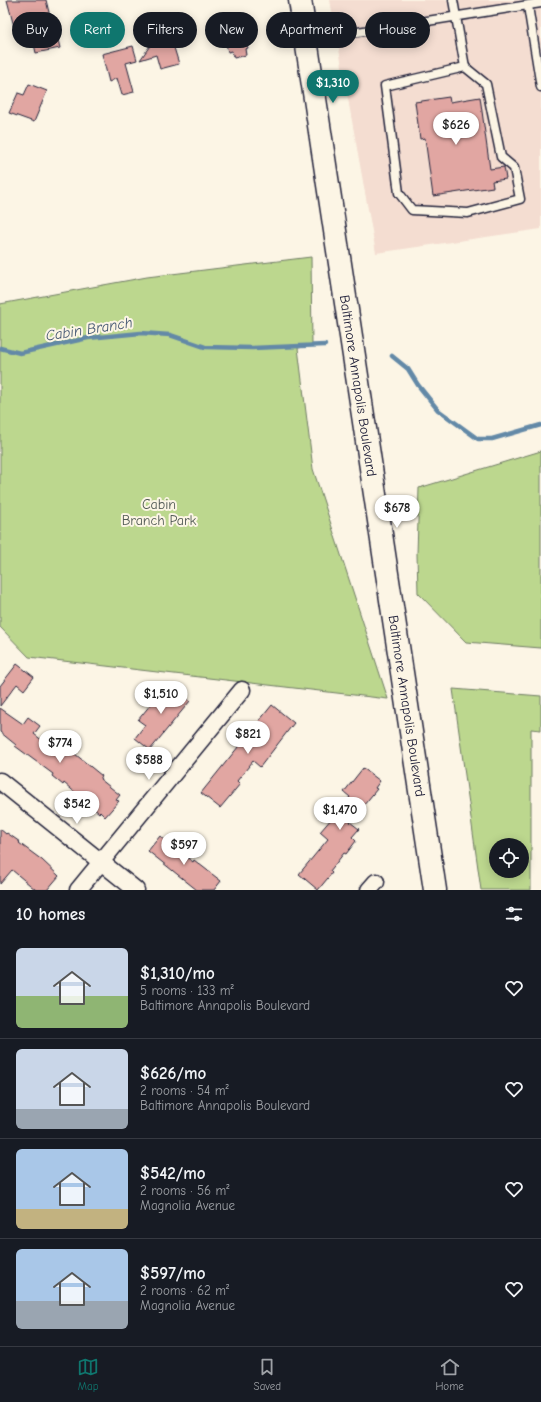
<!DOCTYPE html>
<meta charset="utf-8">
<style>
body{margin:0;font-family:"Comic Neue",sans-serif;background:#242831;color:#f1f3f6;height:100vh;display:flex;flex-direction:column;font-size:15px;white-space:nowrap}
*{box-sizing:border-box;margin:0}
p{font-size:13px;color:#9ea1a6}
.icon{flex:none;width:22px;height:22px;fill:none;stroke:currentColor;stroke-width:2;stroke-linecap:round;stroke-linejoin:round}
.map{position:relative;height:890px;overflow:hidden}
.sheet{display:flex;flex-direction:column;background:#171b24;flex:1}
.sheet>*{flex:none}
.guide{position:absolute;left:12px;top:12px;width:517px;height:36px;display:flex;gap:8px}
.fabs{position:absolute;left:489px;top:838px;display:grid;gap:8px}
.fabs a{display:grid;place-items:center;width:40px;height:40px;border-radius:50%;background:#171b24;box-shadow:0 2px 10px #0003;font-size:20px}
.price{position:absolute;translate:-50% -34px;padding:0 9px;border-radius:14px;background:#fff;color:#222;font-size:13px;line-height:26px;filter:drop-shadow(0 1px 2px #0008)}
.price::after{content:'';position:absolute;left:50%;top:24px;width:12px;height:9px;margin-left:-6px;background:inherit;clip-path:polygon(0 0,100% 0,50% 100%)}
.price.current{background:#0f766e;color:#fff}
ul{padding:0;list-style:none}
li{display:flex;align-items:center;gap:12px;height:100px;padding:0 16px}
li+li{border-top:1px solid #363941}
li span{display:grid;place-items:center;flex:none;width:112px;height:80px;border-radius:6px;color:#555}
li>.icon{margin-inline-start:auto}
span .icon{width:48px;height:48px;fill:#fffc;stroke-width:1}
li b{font-size:17px}
h2{display:flex;justify-content:space-between;align-items:center;height:48px;padding:0 16px;font-size:17px}
.pill{padding:0 14px;border-radius:18px;background:#171b24;box-shadow:0 2px 10px #0003;font-size:14px;line-height:36px}
.pill.current{background:#0f766e;color:#fff}
.dock{display:flex;justify-content:space-around;align-items:center;height:56px;border-top:1px solid #363941;background:#171b24;font-size:11px;color:#9ea1a6}
.dock a{display:grid;justify-items:center;gap:2px}
.dock .current{color:#0f766e}
.map>svg:first-child{display:block}
.built{fill:#f4ddd1}
.green{fill:#bcd78e;stroke:#6f7c64;fill-rule:evenodd}
.lines{fill:none;stroke-linecap:round;stroke-linejoin:round}
.stream{stroke:#6389a7;stroke-width:4.5}
.building{fill:#e1a6a2;stroke:#22223b}
.service-casing{stroke:#22223b;stroke-width:11}
.minor-casing{stroke:#22223b;stroke-width:19}
.secondary-casing{stroke:#22223b;stroke-width:25}
.service{stroke:#fcf5e5;stroke-width:8}
.minor{stroke:#fcf5e5;stroke-width:16}
.secondary{stroke:#fcf5e5;stroke-width:22}
.labels{text-anchor:middle;stroke-width:4;stroke-linejoin:round;paint-order:stroke}
.street-label{font-size:14px;fill:#22223b;stroke:#fcf5e5}
.park-label{font-size:14px;fill:#505854;stroke:#fcf5e5}
.water-label{font-size:15px;font-style:italic;fill:#425571;stroke:#fcf5e5}
</style>
<div class="map">
<svg width="541" height="890" viewBox="0 0 541 890">
<rect width="100%" height="100%" fill="#fcf5e5"/>
<filter id="ink" filterUnits="userSpaceOnUse"><feTurbulence type="fractalNoise" baseFrequency=".025" numOctaves="2"/><feDisplacementMap in="SourceGraphic" scale="8" xChannelSelector="R" yChannelSelector="G"/><feConvolveMatrix kernelMatrix="1 2 1 2 8 2 1 2 1" color-interpolation-filters="sRGB"/></filter>
<g filter="url(#ink)">
<!-- built -->
<path class="built" d="M330,0H541V229L376,253Z"/>
<!-- green -->
<g class="green">
<path d="M311,257L312,346L298,348L313,469L388,699L29,657L0,627V304L147,277Z"/>
<path d="M541,451V648L466,642L418,593L417,554L419,488Z"/>
<path d="M453,689L541,696V730L531,729V890H481ZM496,845H522V871H496Z"/>
</g>
<g class="lines">
<!-- stream -->
<g class="stream">
<path d="M0,348L20,353L88,338L141,333L170,335L205,347L252,348L325,345"/>
<path d="M392,356L408,369L418,385L438,410L478,439H492L541,425"/>
</g>
</g>
<!-- building -->
<g class="building">
<path d="M7,0H46L54,33L56,32L60,48L36,53L34,44H31L30,39L18,42Z"/>
<path d="M232,21L233,23L241,21L248,48L245,49L246,55L234,58L232,51L228,52L225,40L215,42L211,26Z"/>
<path d="M163,37V40L171,38L179,64L160,69L156,55L140,60L154,40Z"/>
<path d="M133,46L137,60L126,63L134,92L122,95L117,78L109,82L102,54Z"/>
<path d="M29,84L47,91L34,122L9,113L18,93L24,95Z"/>
<path d="M449,97L450,102L480,97L490,169L504,167L506,179L492,181L493,187L433,196L425,138L420,139L415,102Z"/>
<path d="M17,664L34,677L24,690L17,684L0,706V686Z"/>
<path d="M168,683L190,701L150,750L135,738L145,725L138,720Z"/>
<path d="M272,705L294,723L260,767L253,761L237,781L240,784L220,808L201,793Z"/>
<path d="M0,708L23,724L28,717L40,726L34,734L58,753L64,745L102,776L100,779L120,795L116,800L119,801L105,817L100,812L99,813L64,783L63,785L52,776L53,774L15,746L16,745L0,732Z"/>
<path d="M363,768L380,781L375,788L377,789L350,822L359,829L352,837L356,841L346,854L344,853L330,871L332,873L318,890L299,874L328,839L320,832L350,797L344,792Z"/>
<path d="M0,829L6,834L7,833L20,842L19,843L42,860L59,876L47,890H36L12,870L0,884Z"/>
<path d="M160,836L193,862L194,860L221,881L214,890H197L148,851Z"/>
</g>
<g class="lines">
<!-- service casing -->
<g class="service-casing">
<g id="service">
<path d="M453,0L465,67L486,84L501,157L514,168L520,199L468,213L412,210L399,193L385,86L465,67"/>
<path d="M528,6L541,87"/>
<path d="M307,40L541,3"/>
</g>
</g>
<!-- minor casing -->
<g class="minor-casing">
<g id="minor">
<path d="M0,781L136,890"/>
<path d="M78,890L242,690"/>
<path d="M369,890L376,882"/>
</g>
</g>
<!-- secondary casing -->
<g class="secondary-casing">
<g id="secondary">
<path id="s1" d="M300,0L435,890"/>
</g>
</g>
<!-- service -->
<use href="#service" class="service"/>
<!-- minor -->
<use href="#minor" class="minor"/>
<!-- secondary -->
<use href="#secondary" class="secondary"/>
</g>
</g>
<g class="labels">
<!-- street labels -->
<g class="street-label">
<text dy="5" stroke="none"><textPath href="#s1" startOffset="390">Baltimore Annapolis Boulevard</textPath></text>
<text dy="5" stroke="none"><textPath href="#s1" startOffset="714">Baltimore Annapolis Boulevard</textPath></text>
</g>
<!-- park labels -->
<g class="park-label">
<text x="159" y="509">Cabin<tspan x="159" dy="16">Branch Park</tspan></text>
</g>
<!-- water labels -->
<g class="water-label">
<text transform="translate(89 329) rotate(-9)" y="5">Cabin Branch</text>
</g>
</g>
</svg>
<div class="fabs">
<a><svg class="icon" aria-label="locate" viewBox="0 0 24 24"><circle cx="12" cy="12" r="6"/><path d="M12 2v4M12 18v4M2 12h4M18 12h4"/></svg></a>
</div>
<b class="price current" style="left:333px;top:104px">$1,310</b>
<b class="price" style="left:456px;top:146px">$626</b>
<b class="price" style="left:397px;top:529px">$678</b>
<b class="price" style="left:161px;top:715px">$1,510</b>
<b class="price" style="left:248px;top:755px">$821</b>
<b class="price" style="left:60px;top:764px">$774</b>
<b class="price" style="left:149px;top:781px">$588</b>
<b class="price" style="left:77px;top:825px">$542</b>
<b class="price" style="left:340px;top:831px">$1,470</b>
<b class="price" style="left:184px;top:866px">$597</b>
<div class="guide">
<a class="pill">Buy</a>
<a class="pill current">Rent</a>
<a class="pill">Filters</a>
<a class="pill">New</a>
<a class="pill">Apartment</a>
<a class="pill">House</a>
</div>
</div>
<section class="sheet">
<h2>10 homes<svg class="icon" aria-label="filters" viewBox="0 0 24 24"><path d="M4 7h16M4 17h16"/><circle cx="9" cy="7" r="2"/><circle cx="15" cy="17" r="2"/></svg></h2>
<ul>
<li><span style="background:linear-gradient(#c9d6e8 60%,#8fb573 0)"><svg class="icon" aria-label="home" viewBox="0 0 24 24"><path d="M3 11l9-7 9 7M6 9v11h12V9"/></svg></span><div><b>$1,310/mo</b><p>5 rooms · 133 m²</p><p>Baltimore Annapolis Boulevard</p></div><svg class="icon" aria-label="heart" viewBox="0 0 24 24"><path d="M12 20l-8-8c-3-5 5-10 8-4 3-6 11-1 8 4z"/></svg></li>
<li><span style="background:linear-gradient(#c9d6e8 75%,#9aa5b1 0)"><svg class="icon" aria-label="home" viewBox="0 0 24 24"><path d="M3 11l9-7 9 7M6 9v11h12V9"/></svg></span><div><b>$626/mo</b><p>2 rooms · 54 m²</p><p>Baltimore Annapolis Boulevard</p></div><svg class="icon" aria-label="heart" viewBox="0 0 24 24"><path d="M12 20l-8-8c-3-5 5-10 8-4 3-6 11-1 8 4z"/></svg></li>
<li><span style="background:linear-gradient(#a9c7e8 75%,#c2b280 0)"><svg class="icon" aria-label="home" viewBox="0 0 24 24"><path d="M3 11l9-7 9 7M6 9v11h12V9"/></svg></span><div><b>$542/mo</b><p>2 rooms · 56 m²</p><p>Magnolia Avenue</p></div><svg class="icon" aria-label="heart" viewBox="0 0 24 24"><path d="M12 20l-8-8c-3-5 5-10 8-4 3-6 11-1 8 4z"/></svg></li>
<li><span style="background:linear-gradient(#a9c7e8 65%,#9aa5b1 0)"><svg class="icon" aria-label="home" viewBox="0 0 24 24"><path d="M3 11l9-7 9 7M6 9v11h12V9"/></svg></span><div><b>$597/mo</b><p>2 rooms · 62 m²</p><p>Magnolia Avenue</p></div><svg class="icon" aria-label="heart" viewBox="0 0 24 24"><path d="M12 20l-8-8c-3-5 5-10 8-4 3-6 11-1 8 4z"/></svg></li>
</ul>
</section>
<nav class="dock">
<a class="current"><svg class="icon" aria-label="map" viewBox="0 0 24 24"><path d="M3 6l6-2 6 2 6-2v14l-6 2-6-2-6 2zM9 4v14M15 6v14"/></svg>Map</a>
<a><svg class="icon" aria-label="saved" viewBox="0 0 24 24"><path d="M7 4h10v16l-5-4-5 4z"/></svg>Saved</a>
<a><svg class="icon" aria-label="home" viewBox="0 0 24 24"><path d="M3 11l9-7 9 7M6 9v11h12V9"/></svg>Home</a>
</nav>
